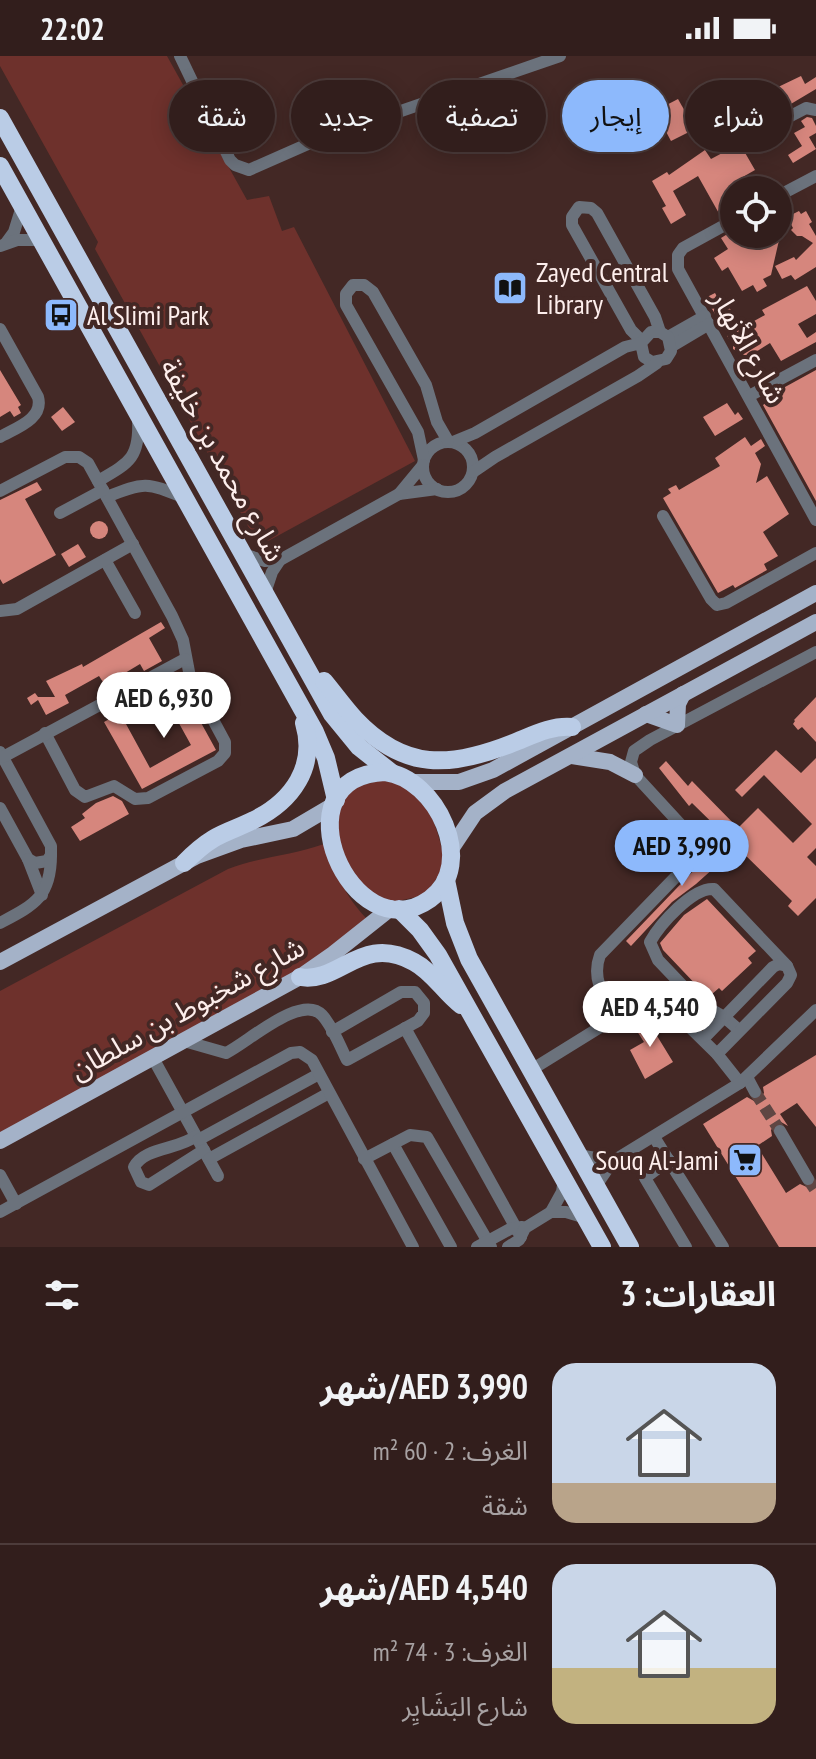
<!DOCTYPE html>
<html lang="ar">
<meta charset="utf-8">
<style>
body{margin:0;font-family:"PT Sans Narrow","Noto Sans Arabic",sans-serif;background:#3a2725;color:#f1f3f6;direction:rtl;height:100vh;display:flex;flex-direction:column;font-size:30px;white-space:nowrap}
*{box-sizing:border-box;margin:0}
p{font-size:26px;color:#a8a2a3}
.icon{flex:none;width:44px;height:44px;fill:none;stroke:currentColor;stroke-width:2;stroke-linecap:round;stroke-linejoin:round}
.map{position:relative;height:1191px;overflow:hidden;direction:ltr}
.panel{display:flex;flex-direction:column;background:#321e1c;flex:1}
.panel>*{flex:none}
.top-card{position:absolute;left:24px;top:24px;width:768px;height:72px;direction:rtl;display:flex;gap:16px}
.tools{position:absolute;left:720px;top:120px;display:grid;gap:16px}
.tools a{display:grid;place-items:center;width:72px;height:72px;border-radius:50%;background:#321e1c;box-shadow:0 4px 20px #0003,0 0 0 2px #4d3c3b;font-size:40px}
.price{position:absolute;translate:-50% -68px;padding:0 18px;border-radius:28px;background:#fff;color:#222;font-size:26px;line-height:52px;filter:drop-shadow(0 2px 4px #0008)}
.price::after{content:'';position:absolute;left:50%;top:48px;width:24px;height:18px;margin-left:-12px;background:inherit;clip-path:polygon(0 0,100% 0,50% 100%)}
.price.selected{background:#8db9fc;color:#111}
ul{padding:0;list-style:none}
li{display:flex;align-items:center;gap:24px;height:200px;padding:0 40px}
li+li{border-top:2px solid #4d3c3b}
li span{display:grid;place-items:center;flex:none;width:224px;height:160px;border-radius:24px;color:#555}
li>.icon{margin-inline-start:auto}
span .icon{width:96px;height:96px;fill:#fffc;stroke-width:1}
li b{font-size:34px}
h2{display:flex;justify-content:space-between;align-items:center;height:96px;padding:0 40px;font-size:34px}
.chip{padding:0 28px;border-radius:36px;background:#321e1c;box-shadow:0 4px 20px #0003,0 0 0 2px #4d3c3b;font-size:28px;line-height:72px}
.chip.selected{background:#8db9fc;color:#111}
.status{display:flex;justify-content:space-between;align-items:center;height:56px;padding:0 40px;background:#321e1c;direction:ltr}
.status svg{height:22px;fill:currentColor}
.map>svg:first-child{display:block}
.green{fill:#6e312c}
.building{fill:#d6867d}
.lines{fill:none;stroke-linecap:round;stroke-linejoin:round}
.minor-tunnel{stroke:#5f4643;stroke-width:12;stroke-dasharray:12 6;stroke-linecap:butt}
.minor{stroke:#6b727c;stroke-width:12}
.major{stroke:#a4b2c8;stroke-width:16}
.highway{stroke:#bacce6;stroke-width:18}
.labels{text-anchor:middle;stroke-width:8;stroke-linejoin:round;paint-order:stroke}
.poi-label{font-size:28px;fill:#fdeeec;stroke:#432825;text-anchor:start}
.street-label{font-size:28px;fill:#fdeeec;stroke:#432825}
</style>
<div class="status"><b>22:02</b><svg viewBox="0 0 49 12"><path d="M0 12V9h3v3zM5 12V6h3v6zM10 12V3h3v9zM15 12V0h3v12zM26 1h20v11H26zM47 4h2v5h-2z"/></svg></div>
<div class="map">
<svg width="816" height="1191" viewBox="0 0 816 1191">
<rect width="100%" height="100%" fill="#432825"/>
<!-- green -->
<g class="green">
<path d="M0,0H167L247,144L269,140L282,175L294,171L415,405L259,490L95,193L98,186L0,10Z"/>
<path d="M382,724C389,726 399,727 406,731C433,746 439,782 446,809L425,839L389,847C382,843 374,839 367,834C343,814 321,756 352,734C359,728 373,727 382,724Z"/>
<path d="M324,788C335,817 347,844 370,866L343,889L0,1080V935L228,813C260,801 293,799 324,788Z"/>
</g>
<!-- building -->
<g class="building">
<path d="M801,20L805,28L816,21V33L769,61L776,32Z"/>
<path d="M718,25L735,54L763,46L768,61L746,71V76H733L755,114L734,126V152L721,161L698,120L673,135L686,159L671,168L662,152L666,150L652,125L667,116L669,119L705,94L711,103L726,95L723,91L729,87L730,64L716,73L696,38Z"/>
<path d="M678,43L695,73L671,85L655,55Z"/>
<path d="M807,61L812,62L816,70V77L809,81L816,93L793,107L788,99L802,90L794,77L805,71L801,65Z"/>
<path d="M799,155L801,158L806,155L812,166L809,168L816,180V211L795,224L791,219L782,223L775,210L794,201L796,204L813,187L802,180H797L791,174L793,172L787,161Z"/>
<path d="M734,174V178L780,180L771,219L763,223L767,230L757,236L753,229L742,235L728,211L722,215L714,202L728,193L721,182Z"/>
<path d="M807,230L816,245V258L798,268L807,282L816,276V286L781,305L770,287L748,301L733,293V288L727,280L765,259L762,254Z"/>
<path d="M715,237L720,246L724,243L732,256L719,264L705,242Z"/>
<path d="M0,314L21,349L18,351L21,357L14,361L10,355L0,361Z"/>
<path d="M816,314V445L763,349L767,346L765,342Z"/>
<path d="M727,347L735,359L738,356L743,363L715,380L703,361Z"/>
<path d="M63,351L75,366L62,375L51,361Z"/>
<path d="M745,381L751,390L761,383L765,390L755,397L761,408L756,427L767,420L789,458L763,476L778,500L764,508L767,514L735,532L733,529L718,537L663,442L671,437L668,433L676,429L679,434L720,410L715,402Z"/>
<path d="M37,426L42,434L25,443L56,499L3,528L0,523V444Z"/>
<circle cx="99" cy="474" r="9"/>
<path d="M78,488L86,501L69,511L61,498Z"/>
<path d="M161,566L165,572L149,582L162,605L144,615L140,608L105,629L99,620L65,639L69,647L46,659L38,644L31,649L27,642L35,637L38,641H55L46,625L82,608L83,611Z"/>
<path d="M177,623L216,694L142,733L104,666L120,657L150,712L191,689L160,633Z"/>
<path d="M816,641V686L802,671L798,674L793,668L795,665L794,664Z"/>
<path d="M776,694L801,717L816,702V792L807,801L816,810V842L798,860L788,850L792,845L692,747L689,750L659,712L666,705L688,730L692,725L738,772L758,752L793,787L812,768L764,719L742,741L735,734Z"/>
<path d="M113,740L122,745L129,758L80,785L71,771L85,762L82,758L96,747Z"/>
<path d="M713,788L724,803L696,828L672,846L631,890L626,885L698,810L705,800L704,796Z"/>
<path d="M707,843L756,895L748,902L752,907L722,935L719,932L712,938L704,930L701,934L663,894L660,887L684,859Z"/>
<path d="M650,958L656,967L651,970L673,1006L645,1023L630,994L644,986L633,969Z"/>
<path d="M816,999V1071L797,1047L780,1058L788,1070L781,1066L775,1068L771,1074L772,1080L757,1090L786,1137L800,1128L809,1132L816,1127V1191H779L703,1068L747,1041L754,1045L760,1043L764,1037L763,1031Z"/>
</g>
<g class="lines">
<!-- minor-tunnel -->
<g class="minor-tunnel">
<path d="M755,1036L780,1075"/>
<path d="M808,1123L816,1135"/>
</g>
<!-- minor -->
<g class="minor">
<path d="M180,0L230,104L235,109L249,114L317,84L560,0"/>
<path d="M762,75L806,52L816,54"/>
<path d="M778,140L816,120"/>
<path d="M734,164L683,192L678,199V213L816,464"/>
<path d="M6,187L14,176L22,150"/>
<path d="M0,190L17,184H42"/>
<path d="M0,273L38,341C44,363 16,372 0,381"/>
<path d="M668,281L705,260"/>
<path d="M642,285L631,274L572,169V161L579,151L591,152L597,157L655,261L660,276"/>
<path d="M672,290L709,268"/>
<path d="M749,340L816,304"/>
<circle cx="448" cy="411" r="25"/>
<path d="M453,386L475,377L625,291L641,287L651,276H660L668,281L671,295L666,303L652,306L644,301L641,287"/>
<path d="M424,404L418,376L346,249V238L353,229H364L373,236L426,329L437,366L448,385"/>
<path d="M473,416L495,401L638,320L657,307"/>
<path d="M98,425C129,407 140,402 138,364"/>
<path d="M0,435L65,401H79L88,407L172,560L183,584L190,621L225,686V697L218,705L148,742L135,743L114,730L85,741L75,734L45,677"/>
<path d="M399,438L437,433"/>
<path d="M107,441C145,425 148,427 185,442"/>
<path d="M60,457L103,434"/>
<path d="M663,460L711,543L717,549L726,547L816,497"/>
<path d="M243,498L265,505L280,504"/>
<path d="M105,504L135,557"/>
<path d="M265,537L272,516L280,504L399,438L423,409"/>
<path d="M0,555L17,553L133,488"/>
<path d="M0,696L51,790V799L47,805L35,807L28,803L0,752"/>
<path d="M3,701L185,603"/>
<path d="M28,803L42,839"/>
<path d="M0,867C34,849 51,841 51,799"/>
<path d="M616,961C604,941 591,923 600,899L692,804L696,793L692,781L635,719L631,706L634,695L650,684L816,596"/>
<path d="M405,972L521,1181"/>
<path d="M739,974L724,961L698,946L658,904L650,886C660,868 693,831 714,833L787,910"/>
<path d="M703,983L773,911L779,908L787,910L791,919L787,927L717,998"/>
<path d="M184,985L226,997C247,987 301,937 322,959C333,971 340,990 347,1004L418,965L424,957V947L415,936H401L332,976"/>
<path d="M153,1002L218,1120"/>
<path d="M531,1014L644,944L654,941L663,945L717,998L740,1027"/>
<path d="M747,1021L755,1036"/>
<path d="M780,1075L808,1123"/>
<path d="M196,1080C178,1094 145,1091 134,1111L141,1126L149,1129L204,1094"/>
<path d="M654,1081L723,1191"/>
<path d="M198,1084L319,1018"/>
<path d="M393,1088L451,1191"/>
<path d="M578,1099L613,1105"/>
<path d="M209,1103L329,1037"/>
<path d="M364,1103L410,1079L427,1081L491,1191"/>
<path d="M669,1104L645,1122L686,1191"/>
<path d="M0,1119L16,1148"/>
<path d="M596,1130L613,1105L740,1027L816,954"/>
<path d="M0,1156L291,997L300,996L312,1004L413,1191"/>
<path d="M551,1156L562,1136L564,1122"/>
<path d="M477,1191L510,1173L522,1171"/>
<path d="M508,1191L519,1184L525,1172L551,1156H566L586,1162"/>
</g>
<!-- major -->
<g class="major">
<path d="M646,658L677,669L678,648L683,638"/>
<path d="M572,700L610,706L635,719"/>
<path d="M412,726H459L493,714L816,537"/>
<path d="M451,793L475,757L505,735L816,566"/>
<path d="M0,906L197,800L241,784L293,773L332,750"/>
<path d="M0,1085L300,921L333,898L391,852"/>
</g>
<!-- highway -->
<g class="highway">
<path d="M0,62L332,658L359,691L392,717"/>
<path d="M0,110L315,676L326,702L336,744"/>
<path d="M324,625C334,637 344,651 355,663C404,715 450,712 513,687C531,680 551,669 572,671"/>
<path d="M385,716C436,722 478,808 430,843C352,899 274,720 385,716Z"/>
<path d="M184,807C193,798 203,789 213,783C226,775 241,771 254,764C292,745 317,711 304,667"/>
<path d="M446,824L455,867L469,903L630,1191"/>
<path d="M399,853L420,874L438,899L602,1191"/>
<path d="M300,921C340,928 361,877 414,906C433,916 444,936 461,949"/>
</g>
</g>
<!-- icons -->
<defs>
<g id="library-square" transform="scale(1.8)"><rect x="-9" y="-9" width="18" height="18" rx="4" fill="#8db9fc" stroke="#432825"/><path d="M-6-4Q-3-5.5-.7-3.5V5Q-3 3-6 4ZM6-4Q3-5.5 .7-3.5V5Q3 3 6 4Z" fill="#111"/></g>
<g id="bus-square" transform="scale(1.8)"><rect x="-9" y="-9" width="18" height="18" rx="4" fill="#8db9fc" stroke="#432825"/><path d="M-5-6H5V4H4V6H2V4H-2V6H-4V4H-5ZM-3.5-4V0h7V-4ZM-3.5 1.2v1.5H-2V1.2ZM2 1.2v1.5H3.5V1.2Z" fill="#111"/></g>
<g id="supermarket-square" transform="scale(1.8)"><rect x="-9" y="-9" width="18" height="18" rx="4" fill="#8db9fc" stroke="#432825"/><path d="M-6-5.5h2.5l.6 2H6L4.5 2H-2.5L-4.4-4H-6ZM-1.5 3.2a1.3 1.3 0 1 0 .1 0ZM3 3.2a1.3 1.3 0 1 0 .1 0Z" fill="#111"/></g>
</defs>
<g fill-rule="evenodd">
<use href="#library-square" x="510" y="232"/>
<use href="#bus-square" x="61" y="259"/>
<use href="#supermarket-square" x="745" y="1104"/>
</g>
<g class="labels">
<!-- poi labels -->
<g class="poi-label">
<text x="536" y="226">Zayed Central<tspan x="536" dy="32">Library</tspan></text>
<text x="87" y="269">Al Slimi Park</text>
<text x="719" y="1114" text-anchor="end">Souq Al-Jami</text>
</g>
<!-- street labels -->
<g class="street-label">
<text transform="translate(749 291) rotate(61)" y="10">شارع الأنهار</text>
<text transform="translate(223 404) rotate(61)" y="10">شارع محمد بن خليفة</text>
<text transform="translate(187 952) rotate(-29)" y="10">شارع شخبوط بن سلطان</text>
</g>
</g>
</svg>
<div class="tools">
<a><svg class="icon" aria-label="locate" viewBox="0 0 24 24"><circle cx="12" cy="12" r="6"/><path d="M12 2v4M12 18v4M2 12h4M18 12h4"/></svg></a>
</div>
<b class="price" style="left:164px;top:684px">AED 6,930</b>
<b class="price selected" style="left:682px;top:832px">AED 3,990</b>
<b class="price" style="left:650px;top:993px">AED 4,540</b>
<div class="top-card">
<a class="chip">شراء</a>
<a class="chip selected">إيجار</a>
<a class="chip">تصفية</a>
<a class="chip">جديد</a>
<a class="chip">شقة</a>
</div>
</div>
<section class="panel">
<h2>العقارات: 3<svg class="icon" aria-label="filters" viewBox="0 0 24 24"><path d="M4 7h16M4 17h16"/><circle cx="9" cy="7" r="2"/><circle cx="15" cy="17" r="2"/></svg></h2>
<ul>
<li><span style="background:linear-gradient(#c9d6e8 75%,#b9a48a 0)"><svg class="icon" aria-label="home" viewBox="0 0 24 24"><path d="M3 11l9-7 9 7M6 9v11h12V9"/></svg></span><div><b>AED 3,990/شهر</b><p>الغرف: 2 · 60 m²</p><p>شقة</p></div></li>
<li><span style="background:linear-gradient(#c9d6e8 65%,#c2b280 0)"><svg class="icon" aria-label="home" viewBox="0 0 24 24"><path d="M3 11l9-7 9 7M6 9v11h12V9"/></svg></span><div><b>AED 4,540/شهر</b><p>الغرف: 3 · 74 m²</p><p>شارع البَشَايِر</p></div></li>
</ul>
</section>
